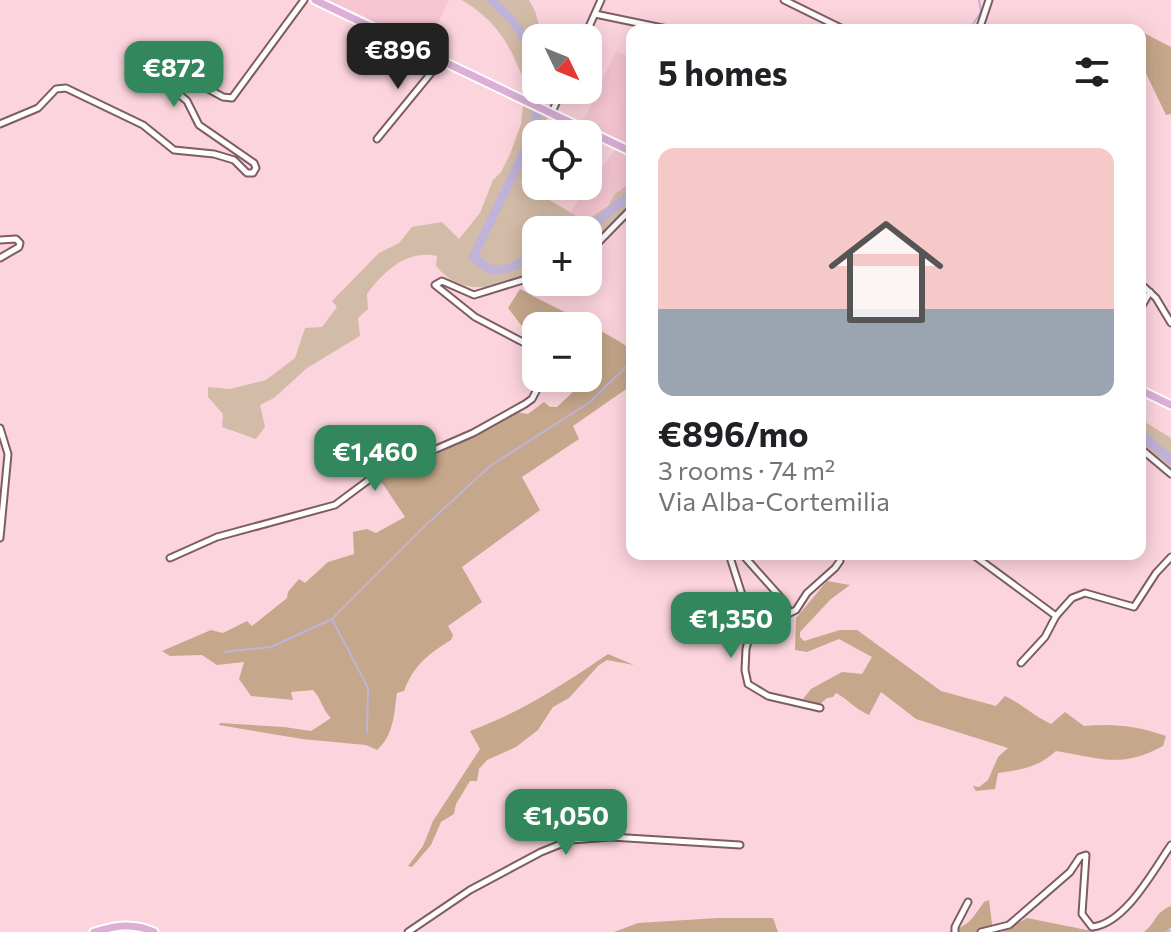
<!DOCTYPE html>
<meta charset="utf-8">
<style>
body{margin:0;font-family:Commissioner,sans-serif;background:#f2f2f2;color:#202124;height:100vh;display:flex;flex-direction:column;font-size:30px;white-space:nowrap}
*{box-sizing:border-box;margin:0}
p{font-size:26px;color:#757577}
.icon{flex:none;width:44px;height:44px;fill:none;stroke:currentColor;stroke-width:2;stroke-linecap:round;stroke-linejoin:round}
.map{position:relative;flex:1;overflow:hidden}
.side{position:absolute;left:626px;top:24px;width:520px;height:536px;display:flex;flex-direction:column;background:#fff;border-radius:16px;box-shadow:0 4px 20px #0003}
.side>*{flex:none}
.needle{width:52px;rotate:133deg}
.tools{position:absolute;left:522px;top:24px;display:grid;gap:16px}
.tools a{display:grid;place-items:center;width:80px;height:80px;border-radius:16px;background:#fff;box-shadow:0 4px 20px #0003;font-size:40px}
.price{position:absolute;translate:-50% -68px;padding:0 18px;border-radius:16px;background:#32885c;color:#fff;font-size:26px;line-height:52px;filter:drop-shadow(0 2px 4px #0008)}
.price::after{content:'';position:absolute;left:50%;top:48px;width:24px;height:18px;margin-left:-12px;background:inherit;clip-path:polygon(0 0,100% 0,50% 100%)}
.price.on{background:#222;color:#fff}
ul{padding:0;list-style:none}
li{display:grid;align-content:center;gap:16px;height:424px;padding:0 32px}
li+li{border-top:2px solid #e0e0e0}
li span{display:grid;place-items:center;height:248px;border-radius:16px;color:#555}
li>.icon{margin-inline-start:auto}
span .icon{width:144px;height:144px;fill:#fffc;stroke-width:1}
li b{font-size:34px}
h2{display:flex;justify-content:space-between;align-items:center;height:96px;padding:0 32px;font-size:34px}
.map>svg:first-child{display:block}
.built{fill:#f5c6d1}
.green{fill:#d3bca7}
.forest{fill:#c5a78b}
.lines{fill:none;stroke-linecap:round;stroke-linejoin:round}
.stream{stroke:#c0b3d7;stroke-width:2}
.river{stroke:#c0b3d7;stroke-width:9}
.minor-casing{stroke:#7e5c64;stroke-width:9}
.major-casing{stroke:#fff;stroke-width:11}
.minor{stroke:#fff;stroke-width:5}
.major{stroke:#dcb0d6;stroke-width:7}
</style>
<div class="map">
<svg width="1171" height="932" viewBox="0 0 1171 932">
<rect width="100%" height="100%" fill="#fcd4dd"/>
<!-- built -->
<g class="built">
<path d="M329,0H449L427,46Z"/>
<path d="M616,51L632,58V145L583,122Z"/>
<path d="M616,148L632,155V181L615,194L608,206L585,221L570,212Z"/>
</g>
<!-- green -->
<g class="green">
<path d="M462,0H529L535,11L540,29L554,36L536,38V90H559L553,105L522,90L525,87V83C510,45 498,22 462,0Z"/>
<path d="M523,104L548,115L541,134H536V147L521,183L585,221L608,206L615,194L632,181V205L588,249V230H536V273C500,286 464,300 436,266L437,256C407,249 383,272 367,294L368,309L358,318L360,336L307,368L274,398L260,405L265,427L256,439L222,427L223,414L208,397V387L230,389L266,380L295,358L305,328L322,327L337,307L332,301L379,253L399,243L412,227L442,222L459,239L480,213L493,180L501,172L510,154L521,124Z"/>
<path d="M1140,419L1171,438V469L1140,444Z"/>
</g>
<!-- forest -->
<g class="forest">
<path d="M1140,31L1171,47V114L1166,115L1140,61Z"/>
<path d="M520,289C558,310 596,325 632,350V385L573,426L579,439L522,477L540,510L462,567L482,602L448,626L453,635L451,640C428,654 414,665 404,691L397,693C394,714 394,735 377,750L366,745L302,739L219,725L220,723L284,727L311,731L331,718C321,708 322,699 313,690L291,692L293,700L251,696L239,679L244,662L217,665L202,655L170,656L162,651L211,630L223,633L247,621L252,626L287,598L288,592L299,579L305,583L328,562L354,554L353,532L367,529L376,533L405,517L383,484L373,480L410,463L415,466L516,412L528,414L544,402L550,407H557L576,389V385L583,378H588V326H536V336L521,325L508,308Z"/>
<path d="M827,581L850,585L831,599L800,632V637L804,641L840,630H857L941,691L996,706L1005,696C1022,704 1034,716 1051,724L1065,712L1084,726C1113,723 1139,726 1166,736L1163,746C1121,769 1099,758 1056,751C1039,767 1021,770 998,773L995,789L976,791L973,786L979,787L988,780L998,757L1008,748L916,719L881,692L869,715C855,709 849,700 836,693L833,697L827,698L820,704L803,699L811,689L842,672L862,674L872,657L839,639L807,652L795,650L796,618Z"/>
<path d="M608,654L634,665L607,660L599,665L569,698L553,707L538,730L516,747L487,760L479,769L477,781H470L456,804L454,814L441,822L431,845L412,867L408,866L423,846L433,821L480,749L470,731C520,713 564,684 608,654Z"/>
<path d="M989,900L993,932H948C970,925 971,920 984,902Z"/>
<path d="M1171,906V927L1166,932H1144C1156,923 1154,913 1171,906Z"/>
<path d="M718,918H773L778,932H614L638,923Z"/>
<path d="M1027,918L1097,932H1002Z"/>
</g>
<g class="lines">
<!-- stream -->
<g class="stream">
<path d="M969,30L981,12L979,0"/>
<path d="M332,619L368,688L367,732"/>
<path d="M224,652L271,647L332,619L426,525L490,466L590,402L632,361"/>
<path d="M1166,932L1171,930"/>
</g>
<!-- river -->
<g class="river">
<path d="M491,0C515,21 528,38 536,69"/>
<path d="M587,230L632,193"/>
<path d="M536,256L507,269L491,270L473,257L533,134L541,90"/>
<path d="M1140,433L1171,460"/>
</g>
<!-- minor casing -->
<g class="minor-casing">
<g id="minor">
<path d="M784,0L845,30"/>
<path d="M595,14L672,30"/>
<path d="M979,30L989,0"/>
<path d="M584,38L601,0"/>
<path d="M552,112L562,90"/>
<path d="M0,124L38,108L56,89L66,88L143,125L174,150L214,154L234,160L247,173H253L256,168L254,163L199,125L187,101L161,79L159,73L163,67H168L223,97L232,98L304,0"/>
<path d="M377,139L441,61"/>
<path d="M0,240L16,239L20,243L19,247L0,258"/>
<path d="M588,253L632,208"/>
<path d="M536,276L474,295L442,281L435,285L475,317L536,349"/>
<path d="M1140,283L1156,298L1171,323"/>
<path d="M1140,309L1150,292"/>
<path d="M0,428L8,454L0,538"/>
<path d="M1140,448L1171,474"/>
<path d="M729,554L752,626L746,649L745,670L748,684L768,696L820,708"/>
<path d="M742,554L783,600L790,613L796,610L807,593L835,568L840,561V554"/>
<path d="M972,554L1056,616"/>
<path d="M170,558L217,537L335,505L374,476L473,433L525,404L532,399L543,378"/>
<path d="M1021,663L1045,637L1056,616L1072,598L1085,593L1134,607L1156,573L1171,557"/>
<path d="M408,932L470,890L541,852L571,840L611,837L740,845"/>
<path d="M955,932V927L968,902"/>
<path d="M981,932L1009,925L1070,872L1080,857L1086,855L1082,914L1092,927C1125,924 1153,871 1171,845"/>
</g>
</g>
<!-- major casing -->
<g class="major-casing">
<g id="major">
<path d="M315,0L632,152"/>
<path d="M1140,390L1171,405"/>
<path d="M94,932C115,926 133,922 154,932"/>
</g>
</g>
<!-- minor -->
<use href="#minor" class="minor"/>
<!-- major -->
<use href="#major" class="major"/>
</g>
</svg>
<div class="tools">
<a><svg class="needle" viewBox="-14 -14 28 28"><path d="M0-13l5 13h-10z" fill="#e53935"/><path d="M0 13l5-13h-10z" fill="#757577"/></svg></a>
<a><svg class="icon" aria-label="locate" viewBox="0 0 24 24"><circle cx="12" cy="12" r="6"/><path d="M12 2v4M12 18v4M2 12h4M18 12h4"/></svg></a>
<a>+</a>
<a>−</a>
</div>
<b class="price on" style="left:398px;top:91px">€896</b>
<b class="price" style="left:174px;top:109px">€872</b>
<b class="price" style="left:375px;top:493px">€1,460</b>
<b class="price" style="left:731px;top:660px">€1,350</b>
<b class="price" style="left:566px;top:857px">€1,050</b>
<section class="side">
<h2>5 homes<svg class="icon" aria-label="filters" viewBox="0 0 24 24"><path d="M4 7h16M4 17h16"/><circle cx="9" cy="7" r="2"/><circle cx="15" cy="17" r="2"/></svg></h2>
<ul>
<li><span style="background:linear-gradient(#f6c9c9 65%,#9aa5b1 0)"><svg class="icon" aria-label="home" viewBox="0 0 24 24"><path d="M3 11l9-7 9 7M6 9v11h12V9"/></svg></span><div><b>€896/mo</b><p>3 rooms · 74 m²</p><p>Via Alba-Cortemilia</p></div></li>
</ul>
</section>
</div>
